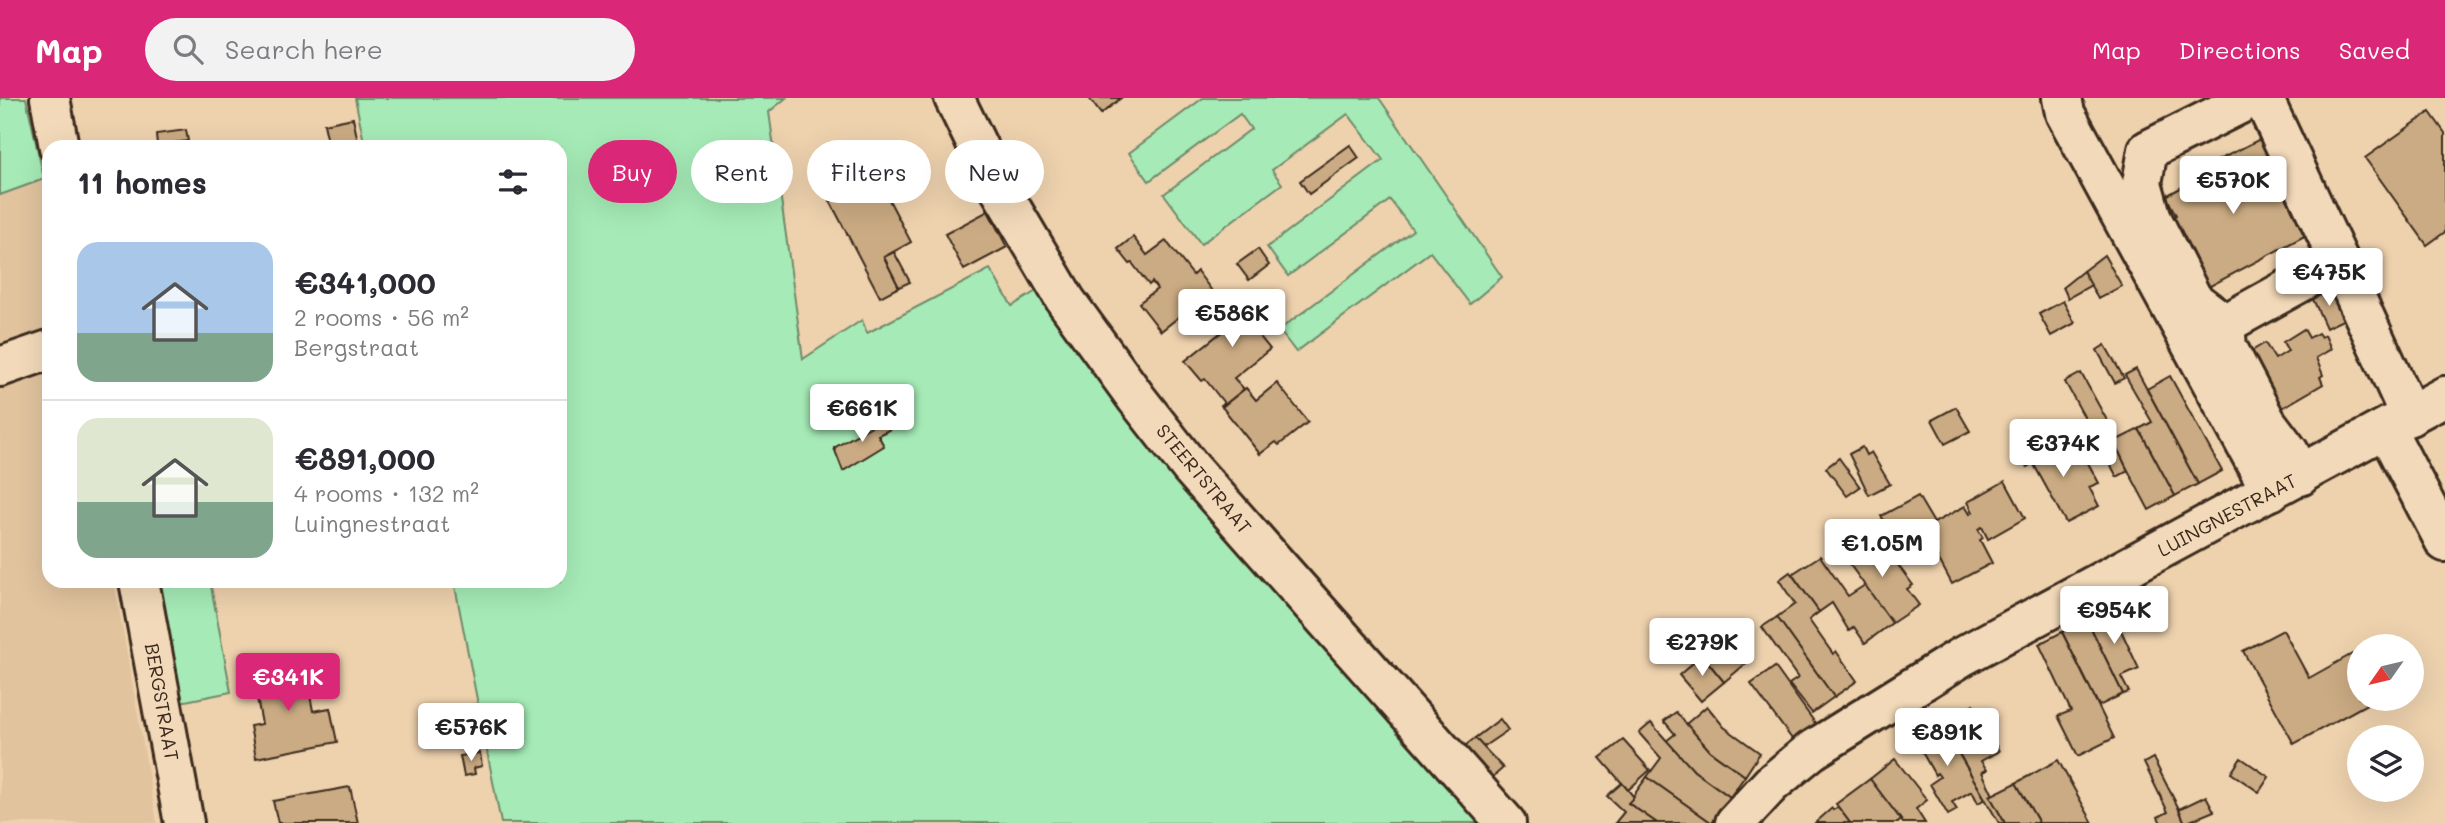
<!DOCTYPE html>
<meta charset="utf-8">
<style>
body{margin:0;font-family:Mali,sans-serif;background:#f2f2f3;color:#2b2b33;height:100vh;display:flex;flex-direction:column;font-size:26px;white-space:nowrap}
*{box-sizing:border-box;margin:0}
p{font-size:23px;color:#7c7c81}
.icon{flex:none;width:38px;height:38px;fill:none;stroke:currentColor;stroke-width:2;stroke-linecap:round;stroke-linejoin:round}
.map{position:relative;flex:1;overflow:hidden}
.panel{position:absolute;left:42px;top:42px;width:525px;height:448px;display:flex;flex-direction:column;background:#fff;border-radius:21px;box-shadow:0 7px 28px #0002}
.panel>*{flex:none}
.top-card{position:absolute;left:588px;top:42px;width:665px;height:63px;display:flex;gap:14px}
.needle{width:46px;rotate:236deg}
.buttons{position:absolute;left:2347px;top:536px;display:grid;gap:14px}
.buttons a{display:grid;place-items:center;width:77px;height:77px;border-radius:50%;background:#fff;box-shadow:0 7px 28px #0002;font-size:35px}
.price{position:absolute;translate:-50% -60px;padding:0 16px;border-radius:7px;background:#fff;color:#222;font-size:23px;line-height:46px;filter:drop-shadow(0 2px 4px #0008)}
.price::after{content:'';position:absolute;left:50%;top:42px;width:21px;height:16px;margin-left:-10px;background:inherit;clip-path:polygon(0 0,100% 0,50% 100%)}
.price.current{background:#db2777;color:#fff}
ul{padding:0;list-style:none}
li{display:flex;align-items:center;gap:21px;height:175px;padding:0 35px}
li+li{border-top:2px solid #e1e1e2}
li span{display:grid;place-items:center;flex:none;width:196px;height:140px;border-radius:21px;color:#555}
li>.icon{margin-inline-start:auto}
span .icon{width:84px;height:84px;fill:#fffc;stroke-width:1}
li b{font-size:30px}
h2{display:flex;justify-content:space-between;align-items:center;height:84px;padding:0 35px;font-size:30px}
.tag{padding:0 24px;border-radius:32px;background:#fff;box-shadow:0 7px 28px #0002;font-size:24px;line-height:63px}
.tag.current{background:#db2777;color:#fff}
header{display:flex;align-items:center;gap:42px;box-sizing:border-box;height:98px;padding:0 35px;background:#db2777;color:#fff}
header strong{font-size:33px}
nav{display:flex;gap:38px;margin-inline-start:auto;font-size:24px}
.search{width:490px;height:63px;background:#f2f2f3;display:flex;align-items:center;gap:18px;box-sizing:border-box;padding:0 24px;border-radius:38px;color:#7c7c81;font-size:26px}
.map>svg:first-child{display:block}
.built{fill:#e1c39e}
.green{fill:#a6ebb7;stroke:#708a6a;stroke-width:2}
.building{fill:#cbab83;stroke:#3b2a1e;stroke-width:2}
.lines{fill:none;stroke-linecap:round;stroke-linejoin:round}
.minor-casing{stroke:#3b2a1e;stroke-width:44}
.minor{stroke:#f2d9b9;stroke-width:38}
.labels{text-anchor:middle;stroke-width:5;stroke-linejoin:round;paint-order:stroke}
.street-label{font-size:19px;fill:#3b2a1e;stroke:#f2d9b9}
</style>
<header>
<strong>Map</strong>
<div class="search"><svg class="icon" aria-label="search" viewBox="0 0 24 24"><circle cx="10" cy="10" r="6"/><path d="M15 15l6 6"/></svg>Search here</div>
<nav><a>Map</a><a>Directions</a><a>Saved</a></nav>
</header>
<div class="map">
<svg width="2445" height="725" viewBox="0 0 2445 725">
<rect width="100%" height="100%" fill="#eed2ae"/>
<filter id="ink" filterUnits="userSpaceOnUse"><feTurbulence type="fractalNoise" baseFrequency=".0143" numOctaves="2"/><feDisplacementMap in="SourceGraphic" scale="14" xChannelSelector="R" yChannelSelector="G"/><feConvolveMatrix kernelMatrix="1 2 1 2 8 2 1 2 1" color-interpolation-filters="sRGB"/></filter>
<g filter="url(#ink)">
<!-- built -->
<path class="built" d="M44,81L49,111V483H114L157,725H0V97Z"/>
<!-- green -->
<g class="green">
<path d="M0,0H26L44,81L0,97Z"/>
<path d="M355,0H786L769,14L803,261L862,222L867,235L990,171L1012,208L1046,187L1489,725H501L454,483H560V49H365Z"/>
<path d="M1203,0H1379L1502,179L1470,206L1430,154L1296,254L1279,232L1413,132L1390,102L1288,178L1267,149L1383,62L1348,16L1272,72L1282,86L1201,146L1164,96L1251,31L1240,16L1149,83L1129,55Z"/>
<path d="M147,483H210L231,594L170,606Z"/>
</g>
<!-- building -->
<g class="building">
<path d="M1089,0H1121L1101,16Z"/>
<path d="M2430,14L2445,35V134L2427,147L2365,60Z"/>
<path d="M353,20L359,49H329L324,26Z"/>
<path d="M186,32L188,43L157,47L156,36Z"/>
<path d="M2260,41L2310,135L2199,194L2164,123L2176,117L2166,98L2204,77L2201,71Z"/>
<path d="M1350,47L1359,60L1309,96L1300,83Z"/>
<path d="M873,80L884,99L887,98L911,144L884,159L899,189L880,199L830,103Z"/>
<path d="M988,113L1007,149L964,172L945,136Z"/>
<path d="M1133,139L1147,157L1166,143L1193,177L1197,173L1212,193L1161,233L1139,205L1157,191L1152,184L1149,187L1132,165L1130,166L1118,151Z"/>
<path d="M1258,151L1269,167L1249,182L1237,166Z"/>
<path d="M894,154L910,184L899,189L884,159Z"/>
<path d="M2104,157L2122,188L2098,201L2083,173Z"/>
<path d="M2083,173L2091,187L2068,200L2063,189Z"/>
<path d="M2332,189L2347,220L2326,230L2312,199Z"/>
<path d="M1257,192L1270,208L1249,225L1270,251L1234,280L1244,291L1222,309L1221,307L1224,305L1205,281L1202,283L1185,263L1229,228L1222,219Z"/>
<path d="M2063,203L2075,225L2051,238L2039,216Z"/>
<path d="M2304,231L2309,240L2318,235L2321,239L2325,237L2331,251L2316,260L2323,277L2320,279L2323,286L2277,313L2245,257L2265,245L2275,261L2288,253L2283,244Z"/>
<path d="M2105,247L2124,280L2115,285L2097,252Z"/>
<path d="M2136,271L2198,386L2175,398L2139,331L2152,324L2125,277Z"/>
<path d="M2081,275L2109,326L2093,335L2065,284Z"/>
<path d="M2170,278L2222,373L2198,386L2147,291Z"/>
<path d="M1277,285L1308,324L1279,347L1276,344L1260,356L1222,309L1246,290L1256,302Z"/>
<path d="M1956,309L1970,333L1945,346L1932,322Z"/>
<path d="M883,317L891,331L878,337L884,348L843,373L834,350L873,327L870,323Z"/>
<path d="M2139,331L2175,398L2149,412L2113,344Z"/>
<path d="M2033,336L2045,360L2052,355L2059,368L2082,354L2099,385L2089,389L2099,408L2066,425L2033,365L2027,369L2014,347Z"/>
<path d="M1862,349L1866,357L1871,354L1890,386L1869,397L1849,356Z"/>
<path d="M2119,354L2128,373L2117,379L2107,360Z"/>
<path d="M1839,360L1860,389L1847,398L1826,370Z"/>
<path d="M2005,383L2025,420L1988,441L1982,429L1978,431L1983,440L1980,442L1992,465L1952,486L1937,458L1917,468L1881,418L1918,398L1934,425L1965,408L1970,416L1973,414L1968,404Z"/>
<path d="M1878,441L1913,487L1907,491L1919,507L1892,525L1840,453L1852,444L1860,453Z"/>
<path d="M1820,458L1848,498L1865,487L1892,525L1865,545L1854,529L1849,533L1832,505L1819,514L1792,476Z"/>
<path d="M1790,474L1819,514L1809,522L1833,556L1836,553L1857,583L1834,599L1777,519L1795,506L1779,482Z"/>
<path d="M2111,511L2139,571L2121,579L2129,594L2123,596L2087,522Z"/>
<path d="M1777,519L1834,599L1812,615L1789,586L1798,580L1762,529Z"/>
<path d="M2087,522L2123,596L2099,608L2062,534Z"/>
<path d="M2283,532L2309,580L2352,556L2359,569V600L2376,601L2294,646L2243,553Z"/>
<path d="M2062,534L2114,640L2078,658L2058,618L2071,613L2039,546Z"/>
<path d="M1727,537L1749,563L1724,584L1702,557Z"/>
<path d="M1702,557L1724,584L1701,603L1679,577Z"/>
<path d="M304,564L313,613L330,610L337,644L256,660L250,628L262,626L252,574Z"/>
<path d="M1775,569L1818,629L1795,645L1751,586Z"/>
<path d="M1973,607L1999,653L1981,663L1987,672L1982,674L1993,697L1990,698L2005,725H1999L1941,625Z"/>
<path d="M1707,608L1724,629L1760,655L1745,678L1710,653L1686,626Z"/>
<path d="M1676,614L1710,653L1745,678L1730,699L1694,673L1666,643L1675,636L1664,623Z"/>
<path d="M1500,621L1508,632L1483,649L1475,640Z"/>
<path d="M1651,625L1694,673L1730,699L1712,725L1647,679L1661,660L1639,635Z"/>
<path d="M1941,625L1985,701L1978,705L1972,693L1952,704L1957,712L1948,717L1930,686L1940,679L1937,675L1935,677L1914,640Z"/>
<path d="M1475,640L1503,670L1484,687L1456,655Z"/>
<path d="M1623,642L1650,672L1628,692L1600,660Z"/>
<path d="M480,655L482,668L474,670L475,676L464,678L460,658Z"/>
<path d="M2153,660L2179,711L2185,725H2161L2158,719L2168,714L2144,665Z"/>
<path d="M2241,660L2269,679L2259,694L2231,675Z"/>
<path d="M1895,661L1927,702L1916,711L1925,725H1903L1870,681Z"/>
<path d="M2058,662L2093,725H2039L2016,685Z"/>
<path d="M1647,679L1712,725H1657L1628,705Z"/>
<path d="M1870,681L1901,722L1898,725H1850L1836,706Z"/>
<path d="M1622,685L1634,699L1628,705L1657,725H1615L1624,714L1607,698Z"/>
<path d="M2016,685L2039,725H2005L1990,698Z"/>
<path d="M350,689L358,725H278L273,703Z"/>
<path d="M2206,698L2214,713L2185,725L2179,711Z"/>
<path d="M1838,709L1850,725H1815L1832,710L1833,712Z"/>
</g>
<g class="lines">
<!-- minor casing -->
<g class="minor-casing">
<g id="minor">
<path d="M50,0L59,49"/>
<path d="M954,0L991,76L1066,203L1137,301L1191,370L1506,725"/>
<path d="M2062,0L2065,15L2271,393"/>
<path d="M2263,0L2339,163"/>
<path d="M2225,226L2193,202L2152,121L2142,85L2148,52L2252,0"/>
<path d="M0,269L49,252"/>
<path d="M2386,331L2445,444"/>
<path d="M2300,378L2289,354L2267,325L2227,249L2225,226L2339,163L2410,318"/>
<path d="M139,483L184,725"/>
<path d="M1735,725L1771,686L1811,653L1963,558L2445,298"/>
</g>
</g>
<!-- minor -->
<use href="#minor" class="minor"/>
</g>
</g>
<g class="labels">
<!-- street labels -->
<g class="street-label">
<text transform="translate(1204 381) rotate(50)" y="7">STEERTSTRAAT</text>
<text transform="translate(2227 417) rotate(-28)" y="7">LUINGNESTRAAT</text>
<text transform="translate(162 604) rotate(80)" y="7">BERGSTRAAT</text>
</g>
</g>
</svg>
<div class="buttons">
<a><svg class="needle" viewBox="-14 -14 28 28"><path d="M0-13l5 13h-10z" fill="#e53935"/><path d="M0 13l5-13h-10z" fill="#7c7c81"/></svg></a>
<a><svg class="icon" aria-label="layers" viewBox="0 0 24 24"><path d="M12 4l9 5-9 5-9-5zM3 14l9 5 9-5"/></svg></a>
</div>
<b class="price" style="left:2233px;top:118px">€570K</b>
<b class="price" style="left:2329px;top:210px">€475K</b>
<b class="price" style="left:1232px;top:251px">€586K</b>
<b class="price" style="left:862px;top:346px">€661K</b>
<b class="price" style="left:2063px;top:381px">€374K</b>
<b class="price" style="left:1882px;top:481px">€1.05M</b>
<b class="price" style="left:2114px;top:548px">€954K</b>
<b class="price" style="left:1702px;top:580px">€279K</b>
<b class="price current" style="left:288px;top:615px">€341K</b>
<b class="price" style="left:471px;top:665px">€576K</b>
<b class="price" style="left:1947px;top:670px">€891K</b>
<div class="top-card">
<a class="tag current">Buy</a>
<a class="tag">Rent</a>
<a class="tag">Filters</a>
<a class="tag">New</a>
</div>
<section class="panel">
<h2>11 homes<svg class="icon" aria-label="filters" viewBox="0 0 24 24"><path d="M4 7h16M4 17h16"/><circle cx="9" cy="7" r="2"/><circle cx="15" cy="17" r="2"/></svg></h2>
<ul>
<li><span style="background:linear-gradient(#a9c7e8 65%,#7fa58c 0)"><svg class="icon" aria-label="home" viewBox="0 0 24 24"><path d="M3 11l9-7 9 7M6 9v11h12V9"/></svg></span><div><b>€341,000</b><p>2 rooms · 56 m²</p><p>Bergstraat</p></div></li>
<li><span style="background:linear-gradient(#dfe7d0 60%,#7fa58c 0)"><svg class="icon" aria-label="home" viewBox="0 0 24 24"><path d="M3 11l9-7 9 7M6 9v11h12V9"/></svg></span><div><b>€891,000</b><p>4 rooms · 132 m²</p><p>Luingnestraat</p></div></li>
</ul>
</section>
</div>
